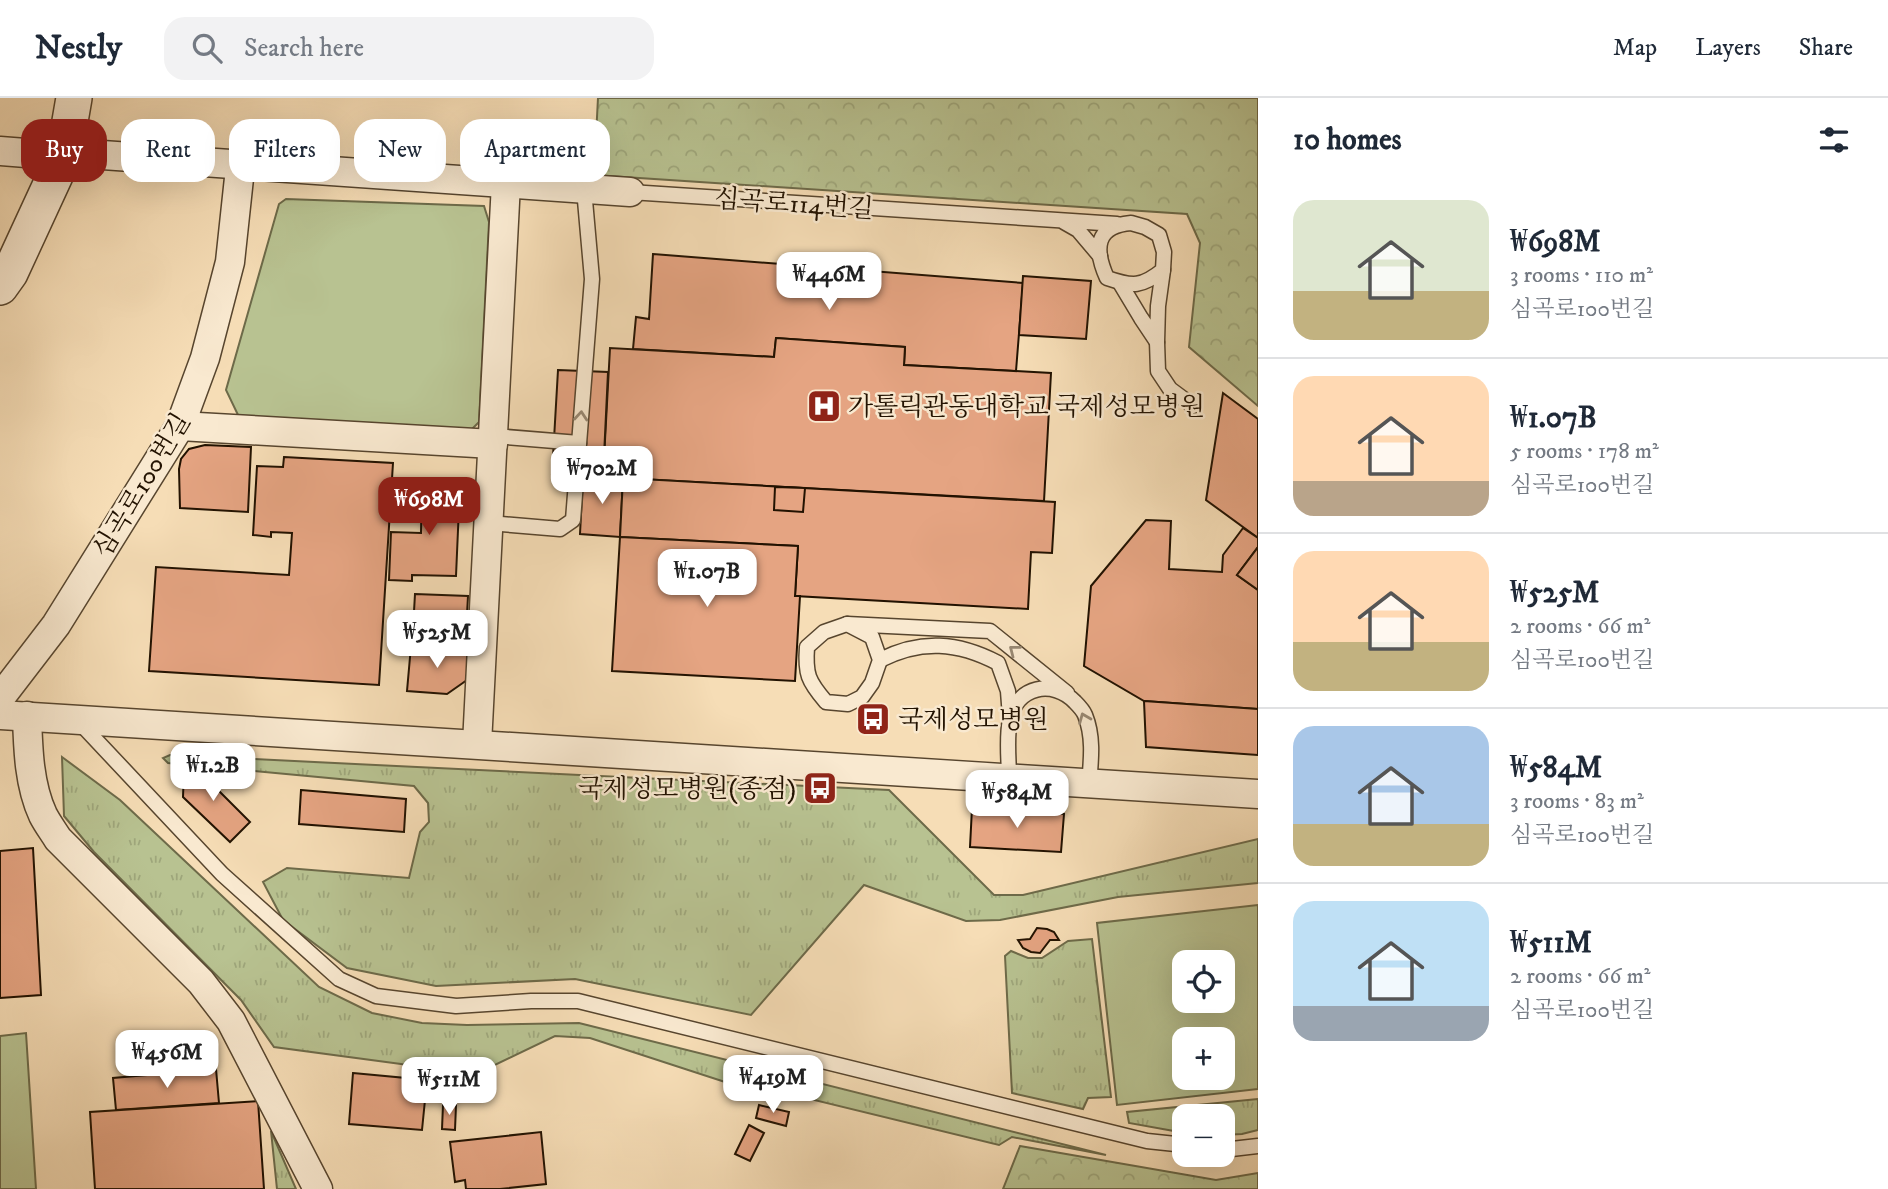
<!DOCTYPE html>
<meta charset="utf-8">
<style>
body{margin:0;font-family:"IM FELL DW Pica","Noto Serif KR",serif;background:#f2f2f3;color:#1f2937;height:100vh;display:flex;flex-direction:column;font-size:26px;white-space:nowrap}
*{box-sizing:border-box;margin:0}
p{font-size:23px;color:#747a83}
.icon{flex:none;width:38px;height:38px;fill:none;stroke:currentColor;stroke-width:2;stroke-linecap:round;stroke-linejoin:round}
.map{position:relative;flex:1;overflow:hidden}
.details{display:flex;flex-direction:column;background:#fff;width:630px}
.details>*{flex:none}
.banner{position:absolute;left:21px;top:21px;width:665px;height:63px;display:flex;gap:14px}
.tools{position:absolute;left:1172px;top:852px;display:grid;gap:14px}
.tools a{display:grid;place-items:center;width:63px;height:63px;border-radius:14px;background:#fff;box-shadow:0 7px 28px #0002;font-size:35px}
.price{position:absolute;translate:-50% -60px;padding:0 16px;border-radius:14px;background:#fff;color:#222;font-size:23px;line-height:46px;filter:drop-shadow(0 2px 4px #0008)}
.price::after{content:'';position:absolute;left:50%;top:42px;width:21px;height:16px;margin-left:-10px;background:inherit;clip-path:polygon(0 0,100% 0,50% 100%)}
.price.current{background:#8f2418;color:#fff}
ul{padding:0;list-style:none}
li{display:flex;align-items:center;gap:21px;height:175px;padding:0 35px}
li+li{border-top:2px solid #e0e1e3}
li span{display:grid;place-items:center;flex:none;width:196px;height:140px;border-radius:21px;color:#555}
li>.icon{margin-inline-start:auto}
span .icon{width:84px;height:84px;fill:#fffc;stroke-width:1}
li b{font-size:30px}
h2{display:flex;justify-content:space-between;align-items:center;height:84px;padding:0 35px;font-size:30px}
.tag{padding:0 24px;border-radius:21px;background:#fff;box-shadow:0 7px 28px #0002;font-size:24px;line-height:63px}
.tag.current{background:#8f2418;color:#fff}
header{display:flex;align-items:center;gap:42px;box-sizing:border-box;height:98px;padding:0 35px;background:#fff;border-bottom:2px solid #e0e1e3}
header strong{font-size:33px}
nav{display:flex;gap:38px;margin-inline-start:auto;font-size:24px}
.search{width:490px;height:63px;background:#f2f2f3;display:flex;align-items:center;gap:18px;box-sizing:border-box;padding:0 24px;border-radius:21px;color:#747a83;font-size:26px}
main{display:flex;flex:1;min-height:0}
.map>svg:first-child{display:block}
.grass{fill:url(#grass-tufts);stroke:#6d6a49;stroke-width:2}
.forest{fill:url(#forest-crowns);stroke:#6d6a49;stroke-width:2}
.park{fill:#b8c291;stroke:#6d6a49;stroke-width:2;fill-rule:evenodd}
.building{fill:#e5a482;stroke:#221201;stroke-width:2}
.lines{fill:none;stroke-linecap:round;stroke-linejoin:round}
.service-casing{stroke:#57452e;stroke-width:17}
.minor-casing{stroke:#57452e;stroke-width:31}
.tertiary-casing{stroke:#57452e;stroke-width:38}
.service{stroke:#f9e9d0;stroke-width:14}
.minor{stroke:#f9e9d0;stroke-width:28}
.tertiary{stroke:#f9e9d0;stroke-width:35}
.oneway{stroke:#988873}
.labels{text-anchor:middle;stroke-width:5;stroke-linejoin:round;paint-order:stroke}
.street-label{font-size:26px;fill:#221201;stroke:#f9e9d0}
.poi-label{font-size:26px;fill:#221201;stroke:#f9e9d0;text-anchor:start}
</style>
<header>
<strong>Nestly</strong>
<div class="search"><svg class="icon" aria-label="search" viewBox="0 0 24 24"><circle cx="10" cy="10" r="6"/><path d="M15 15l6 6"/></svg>Search here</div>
<nav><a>Map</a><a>Layers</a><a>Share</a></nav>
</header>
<main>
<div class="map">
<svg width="1258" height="1091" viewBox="0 0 1258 1091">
<defs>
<pattern id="grass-tufts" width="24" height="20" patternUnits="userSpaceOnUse" patternTransform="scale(1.75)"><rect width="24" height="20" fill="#b8c291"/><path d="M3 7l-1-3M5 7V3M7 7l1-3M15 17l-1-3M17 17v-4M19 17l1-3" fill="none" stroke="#9ea67b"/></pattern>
<pattern id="forest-crowns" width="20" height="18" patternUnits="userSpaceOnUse" patternTransform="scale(1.75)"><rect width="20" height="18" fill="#b8c291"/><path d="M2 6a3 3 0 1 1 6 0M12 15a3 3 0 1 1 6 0" fill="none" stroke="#9ea67b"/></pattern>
</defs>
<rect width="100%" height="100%" fill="#f6ddb6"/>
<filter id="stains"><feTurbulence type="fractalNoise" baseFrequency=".00286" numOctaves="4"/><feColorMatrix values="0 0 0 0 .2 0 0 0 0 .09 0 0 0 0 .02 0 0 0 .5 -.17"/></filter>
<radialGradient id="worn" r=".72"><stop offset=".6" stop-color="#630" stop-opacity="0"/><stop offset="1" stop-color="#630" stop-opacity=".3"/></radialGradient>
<!-- grass -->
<g class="grass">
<path d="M170,657L889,692L994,797H1023L1258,741V785L1118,799L1000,822L966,823L864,787L751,917L575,881L436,888L347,870L283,822L263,784L287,770L409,780L420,734L429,724L428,705L414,688L168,665L163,660Z"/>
<path d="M62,659L120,702L319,889L372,915L422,925L467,927L579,925L1106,1057L1012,1039L999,1047L761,989L725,984L590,940L555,938L472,978L401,966L274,949L241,902L94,754L64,718Z"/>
<path d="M1092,841L1111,999L1088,1000L1083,1011L1012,995L1005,858L1011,853L1028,860H1042L1068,843Z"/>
<path d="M1258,1001V1032L1242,1036L1223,1037V1018H1185V1035L1129,1025L1127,1014Z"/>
<path d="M271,1033L296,1091H277Z"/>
</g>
<!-- forest -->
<g class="forest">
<path d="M598,0H1258V308L1189,249L1200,145L1187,116L594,77Z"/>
<path d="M1020,1048L1216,1082L1258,1075V1091H1003Z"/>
</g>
<!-- park -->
<g class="park">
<path d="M286,101L484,108L489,124L479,324L468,335L239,319L226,292L279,106Z"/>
<path d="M1258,807V991L1117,1007L1097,825ZM1223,864V903H1185V864ZM1185,942H1223V980H1185Z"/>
<path d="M26,935L36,1091H0V938Z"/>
</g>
<!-- building -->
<g class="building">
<path d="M653,156L1023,185L1016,273L904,267L905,249L776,240L774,259L633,251L636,219L649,221Z"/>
<path d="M1023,178L1091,183L1086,241L1019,237Z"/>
<path d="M776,240L905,249L904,267L1051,275L1044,403L603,379L610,250L774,259Z"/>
<path d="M558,272L608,274L603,379L552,376Z"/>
<path d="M1223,295L1258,321V440L1206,402Z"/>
<path d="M205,347L251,349L248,414L180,410L179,371L181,361L189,351Z"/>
<path d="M284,359L393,365L379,587L149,573L156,469L289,477L292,435L271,434V439L253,437L257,368L283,369Z"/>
<path d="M583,378L623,380L620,439L580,436Z"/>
<path d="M623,380L1055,404L1052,455L1031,454L1028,511L795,498L798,448L620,439Z"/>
<path d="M422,384L460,386L456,478L412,477V483L389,482L391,434L421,435Z"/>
<path d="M775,389L805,390L803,414L774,412Z"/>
<path d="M1146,422L1171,423L1169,471L1222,474L1223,457L1243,430L1258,440V449L1237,477L1258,492V611L1144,603L1084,568L1091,488Z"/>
<path d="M620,439L798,448L795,498H800L795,583L612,573Z"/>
<path d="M1258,449V492L1237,477Z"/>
<path d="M415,496L468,498L466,534L413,531Z"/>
<path d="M411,548L469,552L467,582L447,596L407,593Z"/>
<path d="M1144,603L1258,611V657L1146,649Z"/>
<path d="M184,672H216V690L250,724L230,744L183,699Z"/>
<path d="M301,692L406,701L404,734L299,726Z"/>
<path d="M972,710L1064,716L1061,754L970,749Z"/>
<path d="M33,750L41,897L0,900V753Z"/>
<path d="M1037,830L1047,831L1054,834L1059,842H1050L1040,855L1031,854L1023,850L1018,842L1030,841Z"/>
<path d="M216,971L219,1005L116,1012L113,980Z"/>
<path d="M353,975L427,982L422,1032L349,1026Z"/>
<path d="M258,1003L264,1091H95L90,1014Z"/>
<path d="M443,1007H456L455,1032L442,1031Z"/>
<path d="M759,1007L789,1014L786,1028L756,1020Z"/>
<path d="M749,1027L764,1035L750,1063L735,1056Z"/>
<path d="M541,1034L546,1086L500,1091H466L465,1082L455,1084L450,1044Z"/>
</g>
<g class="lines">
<!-- service casing -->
<g class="service-casing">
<g id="service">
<path d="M630,94L1117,126"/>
<path d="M1064,124L1078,132L1100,158"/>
<path d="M1131,125L1145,129L1159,137L1164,154L1163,172C1142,189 1133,189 1107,180C1094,151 1095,128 1131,125Z"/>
<path d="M1120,185L1141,220L1157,244L1158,208L1163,172"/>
<path d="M1157,244L1158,273L1170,291L1193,308"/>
<path d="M494,338L579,345"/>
<path d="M489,425L560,431L573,422L592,181L584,91"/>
<path d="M847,526L990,533L1067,595"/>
<path d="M847,526L872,539L880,562L872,585L862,599L848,606L826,604C808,583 805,576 807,549L824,534Z"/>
<path d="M880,562C921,541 958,544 998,565L1008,593L1010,619"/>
<path d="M80,625L222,776L339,881L376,898L456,908L531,903H578L1147,1043L1185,1047"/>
<path d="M1009,681C1009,662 1006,640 1010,622C1016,588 1053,581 1075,604C1079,608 1083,612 1085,617C1094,639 1091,663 1089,686"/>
<path d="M1223,1052L1258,1048"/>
</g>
</g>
<!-- minor casing -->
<g class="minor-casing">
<g id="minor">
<path d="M0,53L64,58L88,56L630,94"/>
<path d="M180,328L493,346"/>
<path d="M0,600L56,527L180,328L205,260L230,164L239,80L238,67"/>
<path d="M0,617L1258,696"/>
<path d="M27,618C28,651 29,687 43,717C47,725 53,733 58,741L201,884L231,923L318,1091"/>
<path d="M477,646L506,85"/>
</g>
</g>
<!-- tertiary casing -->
<g class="tertiary-casing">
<path id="tertiary" d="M0,189L10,175L64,58L74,0"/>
</g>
<!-- service -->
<use href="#service" class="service"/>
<!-- minor -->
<use href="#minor" class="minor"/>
<!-- tertiary -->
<use href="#tertiary" class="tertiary"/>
</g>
<!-- one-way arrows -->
<defs><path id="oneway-chevron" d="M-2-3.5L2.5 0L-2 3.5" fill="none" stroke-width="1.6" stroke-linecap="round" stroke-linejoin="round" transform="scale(1.75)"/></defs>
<g class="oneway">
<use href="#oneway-chevron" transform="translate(581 318) rotate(-85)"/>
<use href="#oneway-chevron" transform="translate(1014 552) rotate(-142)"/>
<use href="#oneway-chevron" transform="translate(1084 620) rotate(-112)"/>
</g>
<!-- icons -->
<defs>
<g id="hospital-square" transform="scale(1.75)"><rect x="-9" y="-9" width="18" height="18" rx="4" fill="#8f2418" stroke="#f9e9d0"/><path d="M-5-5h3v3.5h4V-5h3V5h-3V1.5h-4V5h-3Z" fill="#fff"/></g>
<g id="bus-square" transform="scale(1.75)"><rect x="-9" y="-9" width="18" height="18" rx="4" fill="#8f2418" stroke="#f9e9d0"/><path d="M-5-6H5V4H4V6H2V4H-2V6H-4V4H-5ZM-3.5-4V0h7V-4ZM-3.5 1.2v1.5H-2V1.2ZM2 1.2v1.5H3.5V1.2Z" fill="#fff"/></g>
</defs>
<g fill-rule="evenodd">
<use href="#hospital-square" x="824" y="308"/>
<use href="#bus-square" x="873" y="621"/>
<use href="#bus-square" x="820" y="690"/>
</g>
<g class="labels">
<!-- street labels -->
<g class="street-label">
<text transform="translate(794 105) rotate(4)" y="9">심곡로114번길</text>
<text transform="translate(141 387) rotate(-59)" y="9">심곡로100번길</text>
</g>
<!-- poi labels -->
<g class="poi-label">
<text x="848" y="317">가톨릭관동대학교 국제성모병원</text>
<text x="898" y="630">국제성모병원</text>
<text x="796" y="699" text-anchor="end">국제성모병원(종점)</text>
</g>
</g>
<rect width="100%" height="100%" filter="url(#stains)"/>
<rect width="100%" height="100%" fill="url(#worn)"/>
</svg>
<div class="tools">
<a><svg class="icon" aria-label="locate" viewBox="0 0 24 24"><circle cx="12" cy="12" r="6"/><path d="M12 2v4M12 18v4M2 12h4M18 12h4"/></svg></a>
<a>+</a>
<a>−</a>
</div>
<b class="price" style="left:829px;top:214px">₩446M</b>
<b class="price" style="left:602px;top:408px">₩702M</b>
<b class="price current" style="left:429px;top:439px">₩698M</b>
<b class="price" style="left:707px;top:511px">₩1.07B</b>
<b class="price" style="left:437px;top:572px">₩525M</b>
<b class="price" style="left:213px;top:705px">₩1.2B</b>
<b class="price" style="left:1017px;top:732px">₩584M</b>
<b class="price" style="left:167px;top:992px">₩456M</b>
<b class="price" style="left:773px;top:1017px">₩419M</b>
<b class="price" style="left:449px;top:1019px">₩511M</b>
<div class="banner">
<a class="tag current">Buy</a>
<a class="tag">Rent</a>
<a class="tag">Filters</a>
<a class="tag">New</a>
<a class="tag">Apartment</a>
</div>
</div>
<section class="details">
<h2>10 homes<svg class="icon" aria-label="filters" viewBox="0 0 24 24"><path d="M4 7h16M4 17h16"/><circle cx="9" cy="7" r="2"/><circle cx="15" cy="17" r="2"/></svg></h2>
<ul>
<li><span style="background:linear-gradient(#dfe7d0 65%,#c2b280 0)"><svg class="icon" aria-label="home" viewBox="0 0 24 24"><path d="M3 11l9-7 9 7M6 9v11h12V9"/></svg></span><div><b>₩698M</b><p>3 rooms · 110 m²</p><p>심곡로100번길</p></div></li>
<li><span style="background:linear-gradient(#ffd9b3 75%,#b9a48a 0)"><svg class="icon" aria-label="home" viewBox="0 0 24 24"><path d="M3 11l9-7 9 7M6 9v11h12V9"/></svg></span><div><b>₩1.07B</b><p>5 rooms · 178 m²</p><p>심곡로100번길</p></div></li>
<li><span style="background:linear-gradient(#ffd9b3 65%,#c2b280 0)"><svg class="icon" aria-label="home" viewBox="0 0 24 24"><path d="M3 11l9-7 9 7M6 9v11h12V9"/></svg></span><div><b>₩525M</b><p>2 rooms · 66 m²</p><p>심곡로100번길</p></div></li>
<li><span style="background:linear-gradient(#a9c7e8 70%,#c2b280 0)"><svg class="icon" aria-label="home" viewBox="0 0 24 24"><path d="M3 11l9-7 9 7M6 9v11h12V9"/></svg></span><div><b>₩584M</b><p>3 rooms · 83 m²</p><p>심곡로100번길</p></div></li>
<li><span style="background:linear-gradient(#bfe0f5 75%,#9aa5b1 0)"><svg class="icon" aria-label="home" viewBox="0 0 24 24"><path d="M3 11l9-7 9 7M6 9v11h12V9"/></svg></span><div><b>₩511M</b><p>2 rooms · 66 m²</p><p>심곡로100번길</p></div></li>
</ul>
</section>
</main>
